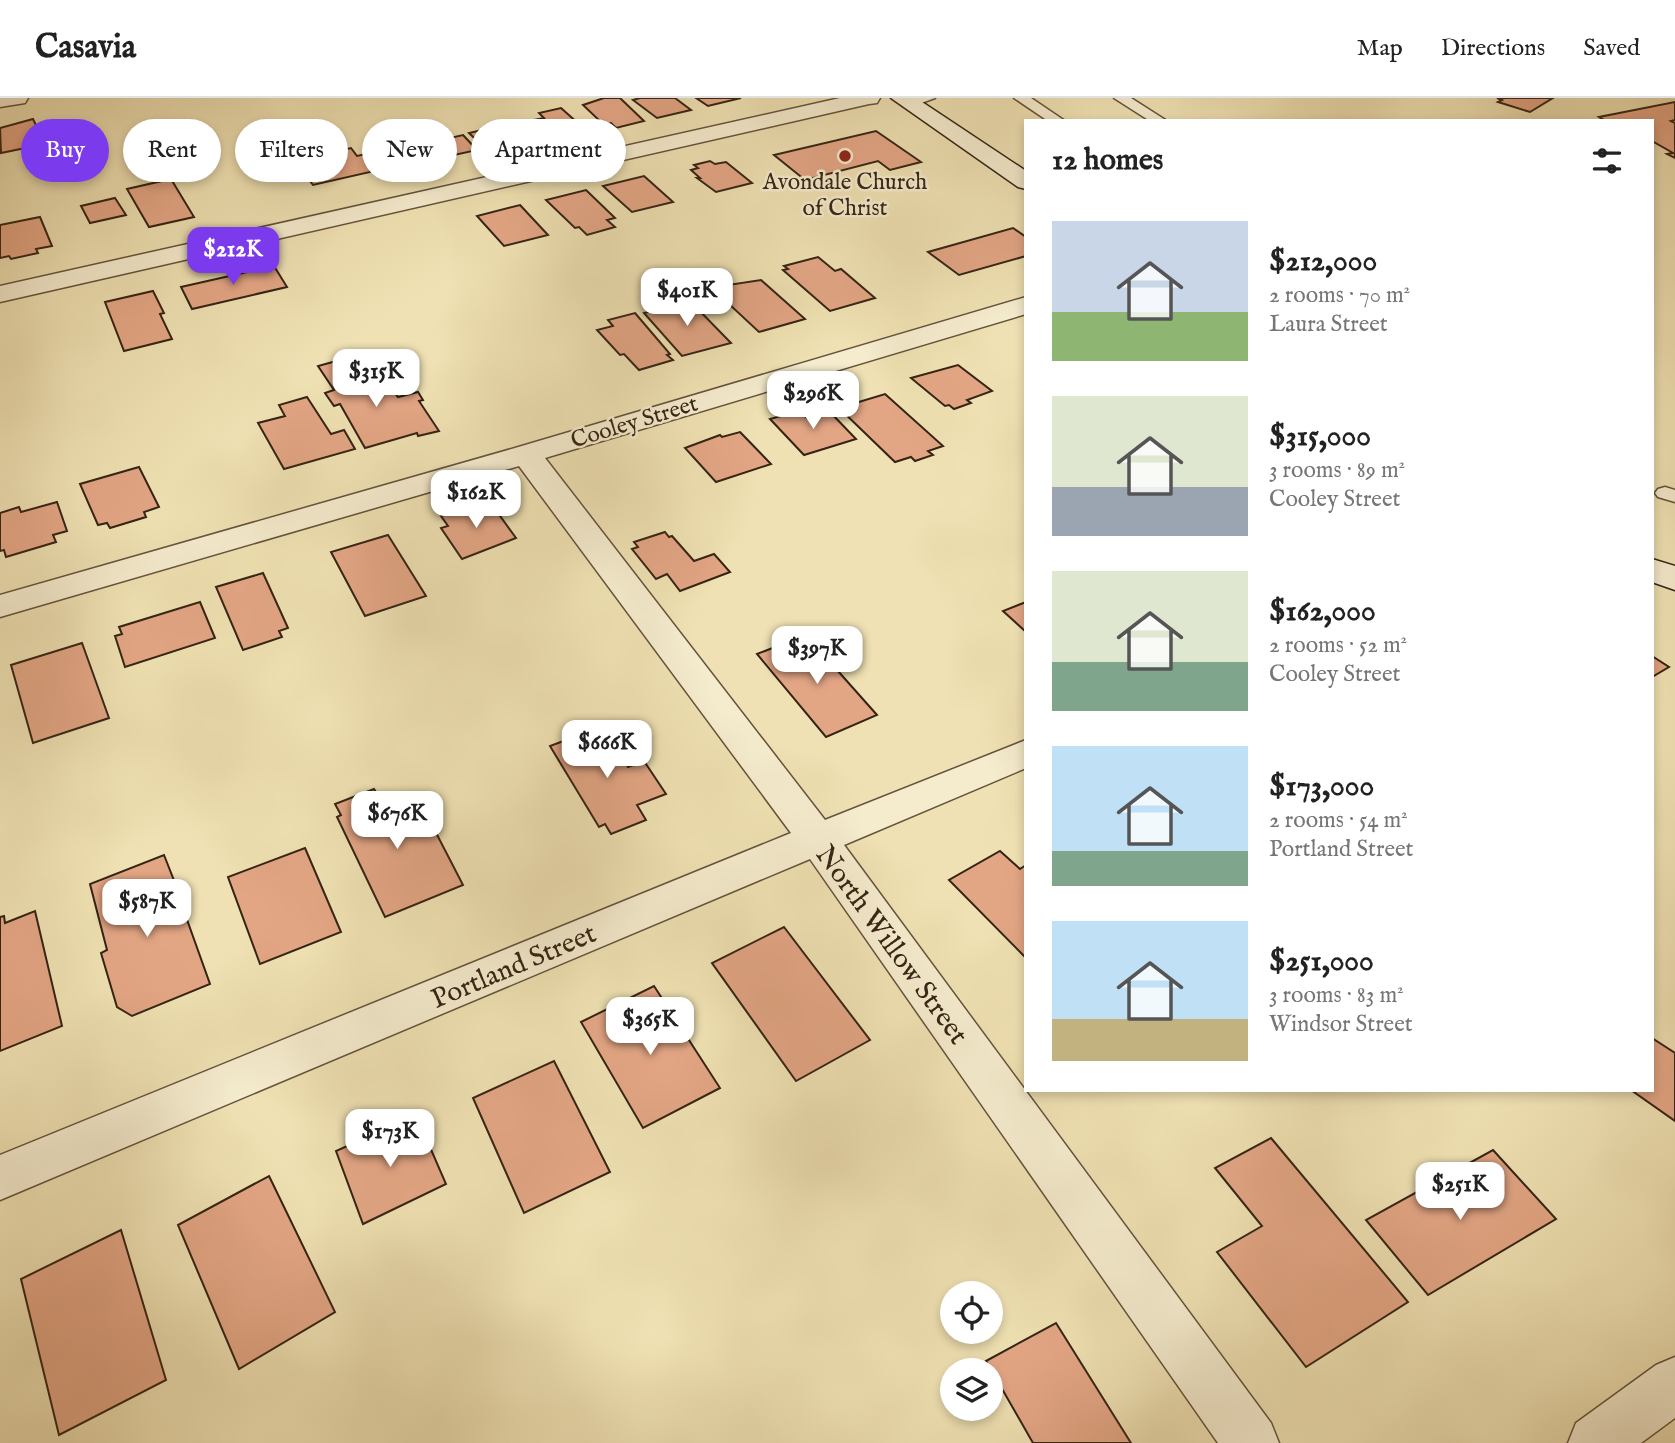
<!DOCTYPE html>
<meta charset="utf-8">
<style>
body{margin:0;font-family:"IM FELL English",serif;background:#f6f6f6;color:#222;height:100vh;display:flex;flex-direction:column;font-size:26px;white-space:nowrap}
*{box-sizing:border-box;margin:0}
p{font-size:23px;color:#767676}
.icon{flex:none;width:38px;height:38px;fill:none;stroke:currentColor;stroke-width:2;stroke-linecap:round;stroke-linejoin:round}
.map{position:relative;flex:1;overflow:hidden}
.side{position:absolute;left:1024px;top:21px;width:630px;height:973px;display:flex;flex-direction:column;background:#fff;border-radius:0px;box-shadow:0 4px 10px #0003}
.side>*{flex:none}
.hud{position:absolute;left:21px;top:21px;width:665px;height:63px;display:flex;gap:14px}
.buttons{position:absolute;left:940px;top:1183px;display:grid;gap:14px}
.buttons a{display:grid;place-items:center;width:63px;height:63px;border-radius:50%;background:#fff;box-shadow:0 4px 10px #0003;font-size:35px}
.price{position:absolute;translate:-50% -60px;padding:0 16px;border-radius:14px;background:#fff;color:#222;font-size:23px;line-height:46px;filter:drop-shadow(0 2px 4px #0008)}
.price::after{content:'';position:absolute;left:50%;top:42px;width:21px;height:16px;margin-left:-10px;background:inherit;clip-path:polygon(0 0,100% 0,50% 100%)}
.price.active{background:#7c3aed;color:#fff}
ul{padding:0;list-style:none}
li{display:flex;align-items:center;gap:21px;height:175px;padding:0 28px}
li span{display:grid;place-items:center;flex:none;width:196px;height:140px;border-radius:0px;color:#555}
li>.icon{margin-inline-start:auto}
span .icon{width:84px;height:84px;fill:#fffc;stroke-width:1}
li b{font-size:30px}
h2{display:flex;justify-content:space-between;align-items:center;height:84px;padding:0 28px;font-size:30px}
.chip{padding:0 24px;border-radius:32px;background:#fff;box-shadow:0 4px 10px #0003;font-size:24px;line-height:63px}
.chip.active{background:#7c3aed;color:#fff}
header{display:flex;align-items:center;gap:42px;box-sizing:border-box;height:98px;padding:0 35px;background:#fff;border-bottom:2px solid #e0e0e0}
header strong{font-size:33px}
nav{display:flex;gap:38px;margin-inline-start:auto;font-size:24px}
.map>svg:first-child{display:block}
.building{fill:#e3a685;stroke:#352414;stroke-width:2}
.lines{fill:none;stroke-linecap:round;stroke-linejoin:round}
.lane-casing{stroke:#64533c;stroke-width:3}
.street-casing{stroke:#64533c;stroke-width:3}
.secondary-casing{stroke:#352414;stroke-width:3}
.lane{fill:#f5ecce;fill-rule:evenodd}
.street{fill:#f5ecce;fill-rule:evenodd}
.secondary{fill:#f5ecce;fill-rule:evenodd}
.poi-dot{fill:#8f2418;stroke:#f5ecce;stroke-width:2.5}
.labels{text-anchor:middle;stroke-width:5;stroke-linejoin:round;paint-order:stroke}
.far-poi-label{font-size:23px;fill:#352414;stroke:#f5ecce}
.far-street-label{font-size:23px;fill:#352414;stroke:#f5ecce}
.street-label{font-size:28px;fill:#352414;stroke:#f5ecce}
</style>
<header>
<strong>Casavia</strong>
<nav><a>Map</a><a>Directions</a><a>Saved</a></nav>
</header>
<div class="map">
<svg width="1675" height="1345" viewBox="0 0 1675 1345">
<rect width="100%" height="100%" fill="#efe1b3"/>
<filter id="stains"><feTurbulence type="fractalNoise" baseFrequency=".00286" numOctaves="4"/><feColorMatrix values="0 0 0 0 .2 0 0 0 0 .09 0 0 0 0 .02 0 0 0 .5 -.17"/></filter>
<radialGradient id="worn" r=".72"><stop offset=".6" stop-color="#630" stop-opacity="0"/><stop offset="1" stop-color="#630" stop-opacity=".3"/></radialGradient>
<!-- building -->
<g class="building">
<path d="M604,0H620L644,23L616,30L611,25L604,27L583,7Z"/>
<path d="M640,0H675L691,12L657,20L633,2Z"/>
<path d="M696,0H741L708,8Z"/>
<path d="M1497,0H1553L1530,14L1498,4L1502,2Z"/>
<path d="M1675,4V22L1671,23L1675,25V60L1667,56L1673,55L1652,43V23H1606L1599,19Z"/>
<path d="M561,10L590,36L552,45L528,23L544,20L539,15Z"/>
<path d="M33,21L45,46L1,55L0,30Z"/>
<path d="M503,23L530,49L493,58L469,35L491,30L487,27Z"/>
<path d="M876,33L921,64L890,72L878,63L805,82L774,57Z"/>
<path d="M463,37L477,52L396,70L383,55Z"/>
<path d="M351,50L357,58L366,56L379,72L313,87L300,70L334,63L328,55Z"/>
<path d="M710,63L715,66L726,64L752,85L716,94L697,80H700L691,72L698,70L694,67Z"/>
<path d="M644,78L673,104L632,114L603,88Z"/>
<path d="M171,81L194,119L149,129L127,91Z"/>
<path d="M586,92L615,120L607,122L615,129L587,137L579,129L575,130L546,102Z"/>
<path d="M115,100L126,117L90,125L81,108Z"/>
<path d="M520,107L548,137L504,148L477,118Z"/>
<path d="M40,119L52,148L36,151L38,155L11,161L9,158L0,160V127Z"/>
<path d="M1013,130L1026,139V158L959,177L928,154Z"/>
<path d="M818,159L835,173L841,171L875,200L830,213L783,172L788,171L784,168Z"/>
<path d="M274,168L287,189L192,211L181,189Z"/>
<path d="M761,182L805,221L759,234L716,194L731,189L728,187Z"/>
<path d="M153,193L164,215L160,216L172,241L124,253L105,204Z"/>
<path d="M690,203L731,245L682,258L644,215L660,211L657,208Z"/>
<path d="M635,215L670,256L667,257L673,262L639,272L624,256L620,257L597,232L613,228L608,222Z"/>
<path d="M340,262L345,269L352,268L354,272L348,273L363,296L391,289L398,299L418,294L423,302L419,303L439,333L418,338L417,335L365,350L340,306L334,308L325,295L334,292L318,268Z"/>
<path d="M958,267L992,293L967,302L971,305L954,311L949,307L945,308L911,280Z"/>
<path d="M885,296L943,348L928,353L933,357L915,363L911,359L895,364L839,310Z"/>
<path d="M307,299L331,336L344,332L355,351L284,371L258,325L285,318L279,307Z"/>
<path d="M799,313L807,320L829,313L856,341L804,357L770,321Z"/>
<path d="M740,334L771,366L716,384L685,350L720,337L722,339Z"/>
<path d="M139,369L159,409L144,414L146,419L110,430L107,425L98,427L80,386Z"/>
<path d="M57,404L67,433L53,437L56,444L6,459L4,452L0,453V415L19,409L21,414Z"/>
<path d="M482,405L488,413L495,411L516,440L462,461L441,430L448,428L441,418Z"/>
<path d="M665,434L669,439L672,438L694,463L714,456L730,474L680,493L667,476L656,481L632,451L638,449L634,444Z"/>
<path d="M388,437L426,498L365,518L331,454Z"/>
<path d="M263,475L288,530L279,533L282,539L243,552L216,489Z"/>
<path d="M200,504L215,540L125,569L115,538L122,536L119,529Z"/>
<path d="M1026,504V534L1003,513Z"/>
<path d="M806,537L877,617L826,639L757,556Z"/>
<path d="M82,545L109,620L33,645L11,567Z"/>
<path d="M1652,558L1669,569L1652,579Z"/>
<path d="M601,629L628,669L644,663L666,696L637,707L646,722L611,736L605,726L599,729L550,648Z"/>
<path d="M374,691L385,708L416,696L463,787L385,819L337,719L341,717L335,706Z"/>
<path d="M305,750L341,834L260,866L228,779Z"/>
<path d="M1000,753L1020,771L1026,767V860L949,782Z"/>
<path d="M164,757L175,785L144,798L145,802L176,791L210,886L132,918L117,909L101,855L107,852L90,786Z"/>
<path d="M35,813L62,928L0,953V819L4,818L5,825Z"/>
<path d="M784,829L870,942L796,983L712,865Z"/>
<path d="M654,888L720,990L643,1030L581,924Z"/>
<path d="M1652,940L1675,955V1023L1631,992H1652Z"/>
<path d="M554,963L610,1074L524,1115L473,1000Z"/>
<path d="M416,1017L446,1086L363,1126L336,1053Z"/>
<path d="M1271,1040L1408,1204L1306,1269L1217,1154L1262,1128L1215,1070Z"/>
<path d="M1493,1052L1556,1121L1428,1197L1366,1122Z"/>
<path d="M269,1078L335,1214L239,1271L178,1127Z"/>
<path d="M121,1132L166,1282L59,1337L21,1181Z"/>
<path d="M1056,1225L1131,1345H1033L986,1263Z"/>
</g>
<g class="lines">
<!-- lane casing -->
<g class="lane-casing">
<g id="lane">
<path d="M911,0H935L913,8H903V2Z"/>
<path d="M1014,0H1031L1065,23H1048Z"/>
<path d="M1114,0H1131L1167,23H1150Z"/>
<path d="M1665,389L1675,392V404L1658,399L1655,395L1658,391Z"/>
</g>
</g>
<!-- street casing -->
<g class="street-casing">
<g id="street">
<path d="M0,0H28L25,5L0,9Z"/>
<path d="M840,0H880L877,5L869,6L0,204V188Z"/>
<path d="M1026,199V216L545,360L825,722L1026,642V670L844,747L1271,1325L1279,1345H1218L810,761L0,1102V1057L791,735L519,368L0,519V497L515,350Z"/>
<path d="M1675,1259V1320L1641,1345H1568L1576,1325L1656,1267Z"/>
</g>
</g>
<!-- secondary casing -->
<g class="secondary-casing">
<g id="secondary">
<path d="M891,0H916L1026,73V91L1018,89Z"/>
<path d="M1652,461L1675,468V492L1652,484Z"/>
</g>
</g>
<!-- lane -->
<use href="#lane" class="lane"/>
<!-- street -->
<use href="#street" class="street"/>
<!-- secondary -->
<use href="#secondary" class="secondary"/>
</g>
<!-- markers -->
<circle class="poi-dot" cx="845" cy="58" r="7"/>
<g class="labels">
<!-- far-poi labels -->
<g class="far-poi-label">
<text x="845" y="91">Avondale Church<tspan x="845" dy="26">of Christ</tspan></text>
</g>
<!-- far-street labels -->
<g class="far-street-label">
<text transform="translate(634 323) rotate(-17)" y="8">Cooley Street</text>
</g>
<!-- street labels -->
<g class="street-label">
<text transform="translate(893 846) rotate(54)" y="10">North Willow Street</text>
<text transform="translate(513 867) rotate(-23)" y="10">Portland Street</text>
</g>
</g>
<rect width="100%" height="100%" filter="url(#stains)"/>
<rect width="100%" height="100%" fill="url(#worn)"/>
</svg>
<div class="buttons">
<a><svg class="icon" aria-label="locate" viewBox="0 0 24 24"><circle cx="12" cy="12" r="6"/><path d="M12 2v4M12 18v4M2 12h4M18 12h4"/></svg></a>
<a><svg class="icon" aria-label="layers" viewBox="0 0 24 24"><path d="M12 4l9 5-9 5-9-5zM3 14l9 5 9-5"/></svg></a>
</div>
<b class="price active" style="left:233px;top:189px">$212K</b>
<b class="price" style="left:687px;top:230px">$401K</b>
<b class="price" style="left:376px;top:311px">$315K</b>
<b class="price" style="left:813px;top:333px">$296K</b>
<b class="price" style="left:476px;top:432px">$162K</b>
<b class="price" style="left:817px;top:588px">$397K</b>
<b class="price" style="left:607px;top:682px">$666K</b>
<b class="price" style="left:397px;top:753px">$676K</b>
<b class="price" style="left:147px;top:841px">$587K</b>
<b class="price" style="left:650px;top:959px">$365K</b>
<b class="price" style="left:390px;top:1071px">$173K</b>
<b class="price" style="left:1460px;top:1124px">$251K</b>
<div class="hud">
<a class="chip active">Buy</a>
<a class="chip">Rent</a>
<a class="chip">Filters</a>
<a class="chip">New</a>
<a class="chip">Apartment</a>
</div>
<section class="side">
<h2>12 homes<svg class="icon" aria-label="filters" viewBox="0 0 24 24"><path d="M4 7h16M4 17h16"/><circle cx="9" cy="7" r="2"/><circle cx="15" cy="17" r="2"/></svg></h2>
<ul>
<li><span style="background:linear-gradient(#c9d6e8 65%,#8fb573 0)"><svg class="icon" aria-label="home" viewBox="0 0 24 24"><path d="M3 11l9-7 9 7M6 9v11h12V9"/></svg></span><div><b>$212,000</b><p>2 rooms · 70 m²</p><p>Laura Street</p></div></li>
<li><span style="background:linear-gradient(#dfe7d0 65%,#9aa5b1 0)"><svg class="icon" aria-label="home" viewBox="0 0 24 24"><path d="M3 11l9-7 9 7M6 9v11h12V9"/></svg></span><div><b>$315,000</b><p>3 rooms · 89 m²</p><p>Cooley Street</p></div></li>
<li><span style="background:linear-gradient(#dfe7d0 65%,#7fa58c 0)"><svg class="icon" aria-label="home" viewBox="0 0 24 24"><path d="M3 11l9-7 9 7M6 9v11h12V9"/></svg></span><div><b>$162,000</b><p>2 rooms · 52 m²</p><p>Cooley Street</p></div></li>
<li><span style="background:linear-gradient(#bfe0f5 75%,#7fa58c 0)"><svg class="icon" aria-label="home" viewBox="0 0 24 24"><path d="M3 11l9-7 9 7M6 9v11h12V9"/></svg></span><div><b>$173,000</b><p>2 rooms · 54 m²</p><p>Portland Street</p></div></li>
<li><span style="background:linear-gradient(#bfe0f5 70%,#c2b280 0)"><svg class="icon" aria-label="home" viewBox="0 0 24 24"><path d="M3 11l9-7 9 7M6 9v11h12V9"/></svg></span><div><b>$251,000</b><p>3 rooms · 83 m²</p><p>Windsor Street</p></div></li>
</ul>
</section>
</div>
